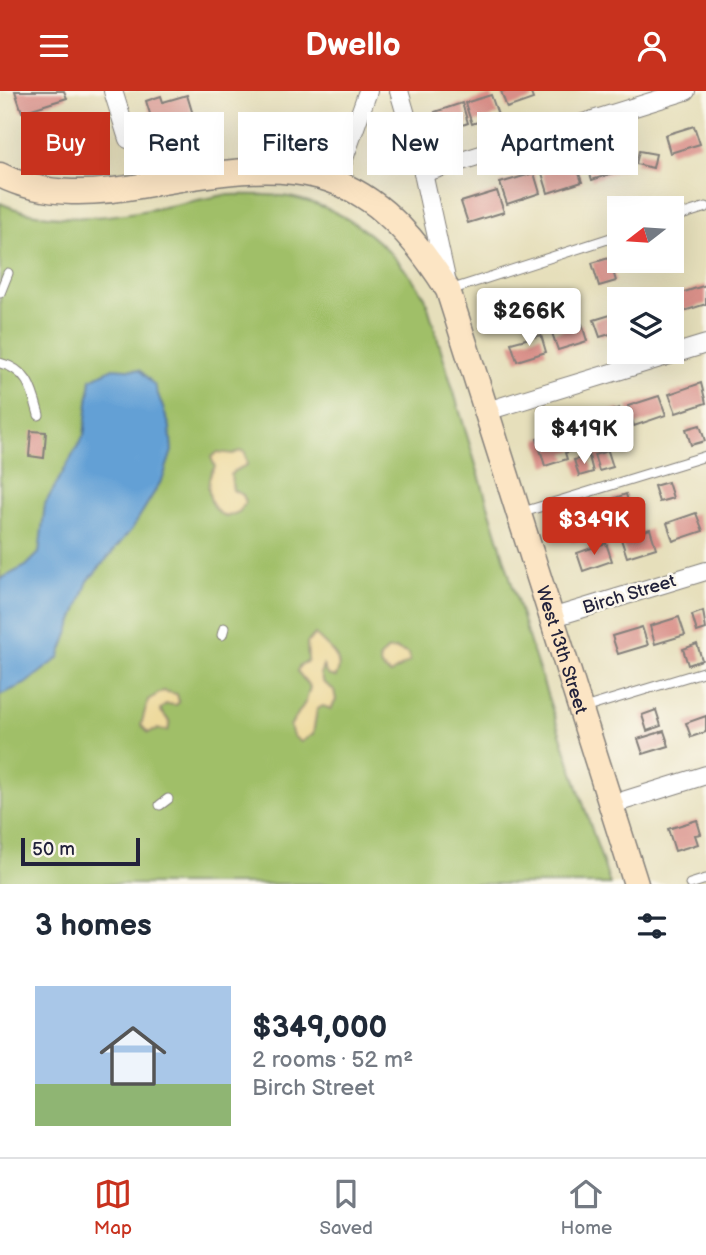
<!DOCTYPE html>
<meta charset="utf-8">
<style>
body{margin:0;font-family:"Balsamiq Sans",sans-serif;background:#f2f2f3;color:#1f2937;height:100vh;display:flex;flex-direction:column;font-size:26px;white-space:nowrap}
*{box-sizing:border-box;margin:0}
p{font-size:23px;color:#747a83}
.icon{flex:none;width:38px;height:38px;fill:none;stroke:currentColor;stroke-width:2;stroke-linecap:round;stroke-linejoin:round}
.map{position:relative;height:793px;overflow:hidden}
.details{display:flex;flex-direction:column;background:#fff;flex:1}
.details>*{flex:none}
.hud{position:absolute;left:21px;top:21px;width:665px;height:63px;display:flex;gap:14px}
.needle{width:46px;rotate:253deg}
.fabs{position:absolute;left:607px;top:105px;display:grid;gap:14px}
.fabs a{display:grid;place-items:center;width:77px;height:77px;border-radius:0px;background:#fff;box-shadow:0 7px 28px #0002;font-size:35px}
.scale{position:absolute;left:21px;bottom:18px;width:119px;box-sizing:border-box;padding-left:7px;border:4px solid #22223b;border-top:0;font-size:19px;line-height:24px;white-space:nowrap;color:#22223b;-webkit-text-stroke:5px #fbf7ec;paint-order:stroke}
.price{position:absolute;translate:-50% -60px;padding:0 16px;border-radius:7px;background:#fff;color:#222;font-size:23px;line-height:46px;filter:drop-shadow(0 2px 4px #0008)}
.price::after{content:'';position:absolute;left:50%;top:42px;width:21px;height:16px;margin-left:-10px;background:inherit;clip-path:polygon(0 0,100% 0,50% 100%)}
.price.on{background:#c8321e;color:#fff}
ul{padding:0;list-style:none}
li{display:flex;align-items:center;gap:21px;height:175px;padding:0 35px}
li span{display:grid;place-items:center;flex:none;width:196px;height:140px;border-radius:0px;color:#555}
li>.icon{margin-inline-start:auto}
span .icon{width:84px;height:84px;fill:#fffc;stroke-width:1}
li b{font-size:30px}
h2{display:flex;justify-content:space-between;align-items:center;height:84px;padding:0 35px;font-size:30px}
.pill{padding:0 24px;border-radius:0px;background:#fff;box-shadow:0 7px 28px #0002;font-size:24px;line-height:63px}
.pill.on{background:#c8321e;color:#fff}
header{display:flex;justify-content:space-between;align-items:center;height:91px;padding:0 35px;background:#c8321e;color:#fff;font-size:32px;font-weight:600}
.tab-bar{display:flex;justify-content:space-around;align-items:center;height:98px;border-top:2px solid #e0e1e3;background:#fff;font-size:19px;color:#747a83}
.tab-bar a{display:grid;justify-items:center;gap:4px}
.tab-bar .on{color:#c8321e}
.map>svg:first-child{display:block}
.green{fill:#a0bf68;stroke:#617052;stroke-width:2}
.sand{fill:#eeda9e;stroke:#887e6c;stroke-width:2}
.water{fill:#64a0d5;stroke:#436188;stroke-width:2}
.building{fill:#d99089}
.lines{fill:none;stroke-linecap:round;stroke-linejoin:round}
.lane-casing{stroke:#84807b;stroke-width:11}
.street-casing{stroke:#84807b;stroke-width:20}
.secondary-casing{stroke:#84807b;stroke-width:27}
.lane{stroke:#fff;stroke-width:9}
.street{stroke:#fff;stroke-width:18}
.secondary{stroke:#fce5c4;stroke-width:24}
.labels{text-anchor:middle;stroke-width:5;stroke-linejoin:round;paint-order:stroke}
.street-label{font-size:18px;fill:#22223b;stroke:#fbf7ec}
</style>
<header><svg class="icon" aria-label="menu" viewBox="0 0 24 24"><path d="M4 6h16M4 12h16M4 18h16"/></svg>Dwello<svg class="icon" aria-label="person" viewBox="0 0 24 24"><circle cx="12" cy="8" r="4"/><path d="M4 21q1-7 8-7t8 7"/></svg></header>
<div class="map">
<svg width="706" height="793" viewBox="0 0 706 793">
<rect width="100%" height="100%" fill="#fbf7ec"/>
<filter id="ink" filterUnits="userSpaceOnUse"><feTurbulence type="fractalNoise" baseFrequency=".0143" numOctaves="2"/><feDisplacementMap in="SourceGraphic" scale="14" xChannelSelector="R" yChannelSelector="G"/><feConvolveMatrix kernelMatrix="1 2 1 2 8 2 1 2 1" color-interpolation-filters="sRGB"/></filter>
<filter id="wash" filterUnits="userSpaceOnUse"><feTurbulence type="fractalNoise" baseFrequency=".00686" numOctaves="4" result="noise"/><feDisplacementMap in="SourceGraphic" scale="28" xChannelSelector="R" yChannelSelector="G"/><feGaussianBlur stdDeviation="1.57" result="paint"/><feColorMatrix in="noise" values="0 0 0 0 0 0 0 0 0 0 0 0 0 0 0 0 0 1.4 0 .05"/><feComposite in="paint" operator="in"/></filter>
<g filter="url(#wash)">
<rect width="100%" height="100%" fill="#e6dfbb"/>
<!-- green -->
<path class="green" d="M224,104C246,104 272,102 294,107C351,119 395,159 425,206L530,552L610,793H0V112C69,143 152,117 224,104Z"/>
<!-- sand -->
<g class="sand">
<path d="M240,360L245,361L247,374L234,380L231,384L233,399L243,404L246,411L239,421L226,426C208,419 203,390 215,376L211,366L218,361L233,363Z"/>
<path d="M315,543C326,557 346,564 336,586L327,584L323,575L320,583L323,591L334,599L336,609L331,618L323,615L317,618L313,643L301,651L293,645L290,635L306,610L310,596L297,580L300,574L308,570L307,552Z"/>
<path d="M396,558L409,563L410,570L390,583L381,576L379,568L387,559Z"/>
<path d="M163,600L177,603L179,611L176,614L166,613L160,619L170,631L168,640L158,638L148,642L141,634L148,609Z"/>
</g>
<!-- water -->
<path class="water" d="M113,277L140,279L155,295L170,336L172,360L163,387L132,438L88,490L59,567L25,593L0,604V488L26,475L39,462L45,413L84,344L91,288Z"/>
<g id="blocks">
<!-- building -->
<g class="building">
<path d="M15,0H64L67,7L22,21Z"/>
<path d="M501,0H530L533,8L507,17Z"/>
<path d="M187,4L194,27L155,39L146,10L161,5L163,11Z"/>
<path d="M491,4L498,24L472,33L465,12Z"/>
<path d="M462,12L468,32L442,41L435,21Z"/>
<path d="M694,35L700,53L670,62L665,44Z"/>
<path d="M618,57L625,78L592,89L585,68Z"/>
<path d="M639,60L656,63L653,77L636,73Z"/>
<path d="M575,71L582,91L548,102L542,82Z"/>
<path d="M534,82L540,102L507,113L500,92Z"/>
<path d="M497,100L504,121L468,132L461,111Z"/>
<path d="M609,167L616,190L599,195L592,172Z"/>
<path d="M706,194V213L684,220L678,203Z"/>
<path d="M620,221V240L600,246L594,229Z"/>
<path d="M582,233L587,250L558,259L552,242Z"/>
<path d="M541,244L546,261L517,270L511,252Z"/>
<path d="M701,292L706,312L676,322L669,303Z"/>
<path d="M659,305L666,324L634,335L628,315Z"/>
<path d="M619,317L625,337L593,347L587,328Z"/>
<path d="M700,334L705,350L691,354L686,338Z"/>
<path d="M578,335L585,356L565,362L567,368L545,375L537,348Z"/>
<path d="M31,340L46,341L44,367L29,365Z"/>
<path d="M608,360L613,376L599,380L594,364Z"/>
<path d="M589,365L593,381L579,385L574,369Z"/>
<path d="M668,391L673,407L659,411L654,395Z"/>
<path d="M626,403L631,420L617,424L612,408Z"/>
<path d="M696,422L703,440L673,450L667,432Z"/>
<path d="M581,431L587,447L572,451L567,435Z"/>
<path d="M650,438L656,457L627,466L621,448Z"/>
<path d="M606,452L612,470L583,480L577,462Z"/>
<path d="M703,520L706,538L697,541L692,524Z"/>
<path d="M679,526L685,544L655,553L650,535Z"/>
<path d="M642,536L648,554L618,563L612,545Z"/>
<path d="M697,553L702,569L688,574L683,558Z"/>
<path d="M656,619L661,635L647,640L642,624Z"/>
<path d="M706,625V641L691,646L686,632Z"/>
<path d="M664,640L669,655L643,663L638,648Z"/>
<path d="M697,729L701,743L695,744L698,753L675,760L668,738Z"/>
</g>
</g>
</g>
<g filter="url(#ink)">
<use href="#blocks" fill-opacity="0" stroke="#84807b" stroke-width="2"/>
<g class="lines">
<!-- lane casing -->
<g class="lane-casing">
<g id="lane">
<path d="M672,127L706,116"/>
<path d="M450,199L620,144"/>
<path d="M0,202L8,182"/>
<path d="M0,272C28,279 32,298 39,324"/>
<path d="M520,422L706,365"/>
<path d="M222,544L224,537"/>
<path d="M584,617L706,580"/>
<path d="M160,714L168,708"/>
<path d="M690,793L706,788"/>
</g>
</g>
<!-- street casing -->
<g class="street-casing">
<g id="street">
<path d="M113,0L128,48"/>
<path d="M399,0L423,82L447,192"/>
<path d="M423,82L686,0"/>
<path d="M336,90L368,0"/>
<path d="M487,320L706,253"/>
<path d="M551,527L706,480"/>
<path d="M610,714L706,684"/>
</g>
</g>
<!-- secondary casing -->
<g class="secondary-casing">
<g id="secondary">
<path id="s1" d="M0,84C46,107 97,103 146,94C290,68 363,63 448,199L636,793"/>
</g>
</g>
<!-- lane -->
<use href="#lane" class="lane"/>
<!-- street -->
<use href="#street" class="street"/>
<!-- secondary -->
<use href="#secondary" class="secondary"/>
</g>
</g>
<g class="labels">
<!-- street labels -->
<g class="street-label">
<text transform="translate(629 503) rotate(-17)" y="6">Birch Street</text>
<text dy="6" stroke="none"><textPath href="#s1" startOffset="877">West 13th Street</textPath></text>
</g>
</g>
</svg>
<div class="fabs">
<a><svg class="needle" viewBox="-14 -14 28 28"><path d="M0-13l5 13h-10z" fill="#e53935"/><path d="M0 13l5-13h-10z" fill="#747a83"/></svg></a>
<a><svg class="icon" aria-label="layers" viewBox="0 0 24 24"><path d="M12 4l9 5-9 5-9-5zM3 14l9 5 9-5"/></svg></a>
</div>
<div class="scale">50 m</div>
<b class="price" style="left:529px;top:257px">$266K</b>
<b class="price" style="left:584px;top:375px">$419K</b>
<b class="price on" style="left:594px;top:466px">$349K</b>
<div class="hud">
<a class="pill on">Buy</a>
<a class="pill">Rent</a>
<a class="pill">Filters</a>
<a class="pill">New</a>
<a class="pill">Apartment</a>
</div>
</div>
<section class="details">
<h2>3 homes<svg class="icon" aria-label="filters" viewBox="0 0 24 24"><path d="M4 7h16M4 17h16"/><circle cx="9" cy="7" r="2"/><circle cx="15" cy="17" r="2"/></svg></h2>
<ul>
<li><span style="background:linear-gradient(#a9c7e8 70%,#8fb573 0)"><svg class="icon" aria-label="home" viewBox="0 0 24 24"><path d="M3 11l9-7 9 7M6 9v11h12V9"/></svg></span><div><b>$349,000</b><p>2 rooms · 52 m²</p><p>Birch Street</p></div></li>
</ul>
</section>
<nav class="tab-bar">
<a class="on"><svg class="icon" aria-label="map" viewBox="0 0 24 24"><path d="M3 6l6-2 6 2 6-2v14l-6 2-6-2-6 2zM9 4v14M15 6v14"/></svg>Map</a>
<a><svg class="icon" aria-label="saved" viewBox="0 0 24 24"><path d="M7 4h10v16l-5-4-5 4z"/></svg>Saved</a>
<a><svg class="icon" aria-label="home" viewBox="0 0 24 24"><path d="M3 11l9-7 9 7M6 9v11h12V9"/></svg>Home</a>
</nav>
